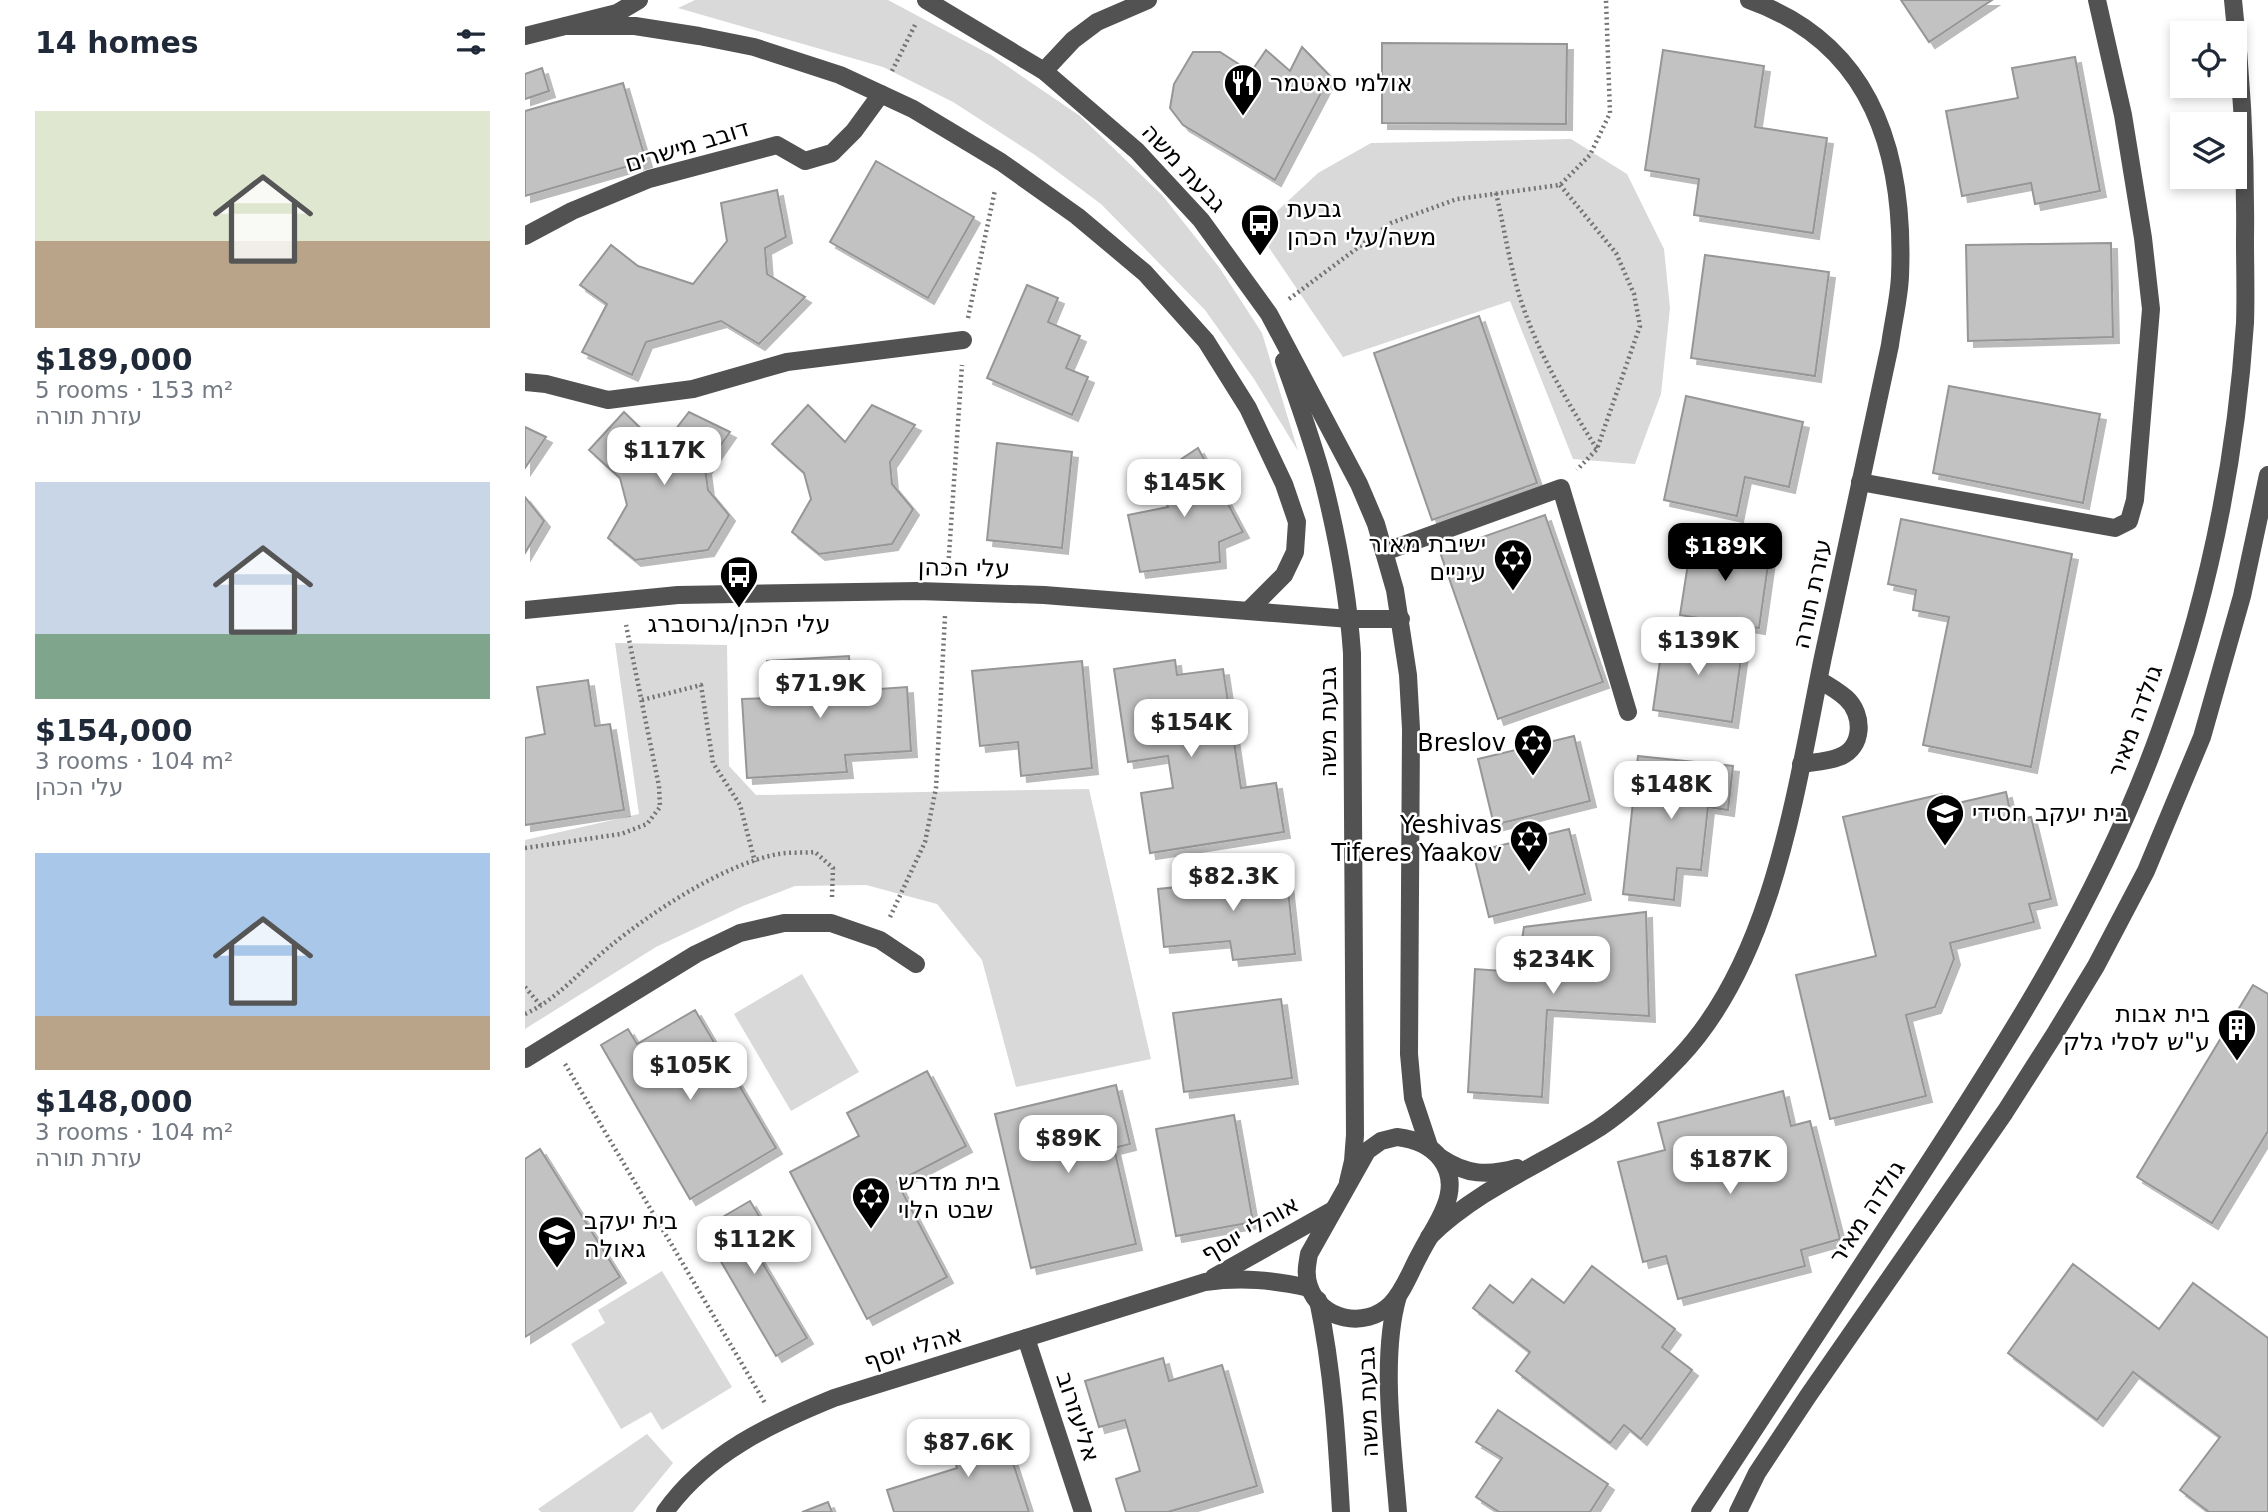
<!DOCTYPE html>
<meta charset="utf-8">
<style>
body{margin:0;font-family:"DejaVu Sans","Noto Sans Hebrew",sans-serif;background:#f6f6f7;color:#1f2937;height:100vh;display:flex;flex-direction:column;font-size:26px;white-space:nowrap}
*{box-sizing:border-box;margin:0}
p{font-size:23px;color:#747a83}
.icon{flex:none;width:38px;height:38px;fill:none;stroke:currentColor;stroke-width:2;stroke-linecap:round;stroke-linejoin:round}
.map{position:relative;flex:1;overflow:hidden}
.sheet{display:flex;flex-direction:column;background:#fff;width:525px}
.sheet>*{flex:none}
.buttons{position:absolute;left:1645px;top:21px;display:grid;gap:14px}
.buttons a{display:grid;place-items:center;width:77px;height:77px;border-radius:0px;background:#fff;box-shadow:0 4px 10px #0003;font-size:35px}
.price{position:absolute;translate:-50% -60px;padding:0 16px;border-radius:14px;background:#fff;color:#222;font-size:23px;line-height:46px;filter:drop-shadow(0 2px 4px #0008)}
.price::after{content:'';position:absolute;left:50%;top:42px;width:21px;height:16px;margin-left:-10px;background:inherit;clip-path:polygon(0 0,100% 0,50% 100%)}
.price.current{background:#000;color:#fff}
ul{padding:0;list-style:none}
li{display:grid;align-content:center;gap:14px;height:371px;padding:0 35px}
li span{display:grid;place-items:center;height:217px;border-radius:0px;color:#555}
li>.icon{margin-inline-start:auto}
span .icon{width:126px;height:126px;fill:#fffc;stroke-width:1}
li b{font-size:30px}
h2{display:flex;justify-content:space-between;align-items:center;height:84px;padding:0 35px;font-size:30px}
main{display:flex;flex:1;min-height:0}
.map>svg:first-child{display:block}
.green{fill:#d9d9d9}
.building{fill:#c2c2c2;stroke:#969696;stroke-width:2;filter:url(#shadow)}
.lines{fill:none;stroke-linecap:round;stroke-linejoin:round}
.path{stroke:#747474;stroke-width:4.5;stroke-dasharray:2 3.5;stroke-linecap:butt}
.minor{stroke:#525252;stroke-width:18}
.labels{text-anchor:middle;stroke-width:5;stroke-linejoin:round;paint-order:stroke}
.poi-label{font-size:24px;fill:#000;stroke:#fff;text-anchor:start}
.street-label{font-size:24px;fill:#000;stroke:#fff}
</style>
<main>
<section class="sheet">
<h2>14 homes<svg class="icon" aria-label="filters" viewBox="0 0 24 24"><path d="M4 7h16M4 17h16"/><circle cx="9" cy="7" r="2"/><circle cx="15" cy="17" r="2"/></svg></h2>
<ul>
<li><span style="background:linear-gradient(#dfe7d0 60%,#b9a48a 0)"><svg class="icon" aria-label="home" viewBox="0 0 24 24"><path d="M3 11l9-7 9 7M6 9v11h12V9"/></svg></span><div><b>$189,000</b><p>5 rooms · 153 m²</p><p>עזרת תורה</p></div></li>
<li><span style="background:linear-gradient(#c9d6e8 70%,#7fa58c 0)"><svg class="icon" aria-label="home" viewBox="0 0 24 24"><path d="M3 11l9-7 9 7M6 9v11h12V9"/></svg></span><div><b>$154,000</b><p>3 rooms · 104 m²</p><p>עלי הכהן</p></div></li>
<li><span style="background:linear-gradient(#a9c7e8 75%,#b9a48a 0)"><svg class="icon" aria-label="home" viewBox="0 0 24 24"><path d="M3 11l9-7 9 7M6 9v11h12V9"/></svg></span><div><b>$148,000</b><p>3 rooms · 104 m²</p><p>עזרת תורה</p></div></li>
</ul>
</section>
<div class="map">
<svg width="1743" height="1512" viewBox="0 0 1743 1512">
<defs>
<filter id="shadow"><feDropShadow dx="6" dy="6" stdDeviation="0" flood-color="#0004"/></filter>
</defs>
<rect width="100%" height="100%" fill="#fff"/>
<!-- green -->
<g class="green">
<path d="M170,0H363L466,55L555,116L637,195L694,267L737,333L773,451L729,379L680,310L576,204L510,155L428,102L358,67L153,8Z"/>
<path d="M1046,139L1102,174L1139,249L1145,308L1136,394L1110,464L1048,459L985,301L818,357L732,230L793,173L846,143Z"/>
<path d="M90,643L202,645L204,766L231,795L564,789L626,1059L491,1087L457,960L412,904L341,885L270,886L218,906L131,947L0,1029V840L114,814Z"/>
<path d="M277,974L334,1072L266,1111L209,1014Z"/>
<path d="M137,1271L207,1387L137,1430L126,1412L96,1429L46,1344L80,1323L73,1310Z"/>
<path d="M122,1434L148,1463L108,1512H16L13,1509Z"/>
</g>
<!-- building -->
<g class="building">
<path d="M1376,0H1467L1404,42Z"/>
<path d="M857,43L1042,44L1041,124L857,123Z"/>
<path d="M777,47L805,76L750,180L658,125L645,108L649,84L668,52H695L726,72L741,50L765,71Z"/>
<path d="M1138,50L1239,66L1230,127L1302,138L1288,233L1169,215L1174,179L1120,170Z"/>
<path d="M1550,57L1575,191L1510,204L1506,183L1437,196L1421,111L1493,98L1487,68Z"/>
<path d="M17,68L24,91L0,99V74Z"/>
<path d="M98,83L121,161L0,196V111Z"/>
<path d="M351,161L449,217L403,298L305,242Z"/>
<path d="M252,190L261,237L240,248L242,274L280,297L234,344L196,321L121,342L107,375L57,352L82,304L55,285L86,245L113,266L168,284L202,241L196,203Z"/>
<path d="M1586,243L1588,337L1443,341L1441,245Z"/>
<path d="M1180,255L1304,272L1290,376L1166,358Z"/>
<path d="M502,285L533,298L523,322L555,336L541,368L563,377L547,415L462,378Z"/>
<path d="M954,316L1012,483L907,520L849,353Z"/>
<path d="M1424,386L1575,414L1558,503L1408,473Z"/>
<path d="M1161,396L1278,422L1264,487L1220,477L1212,516L1139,500Z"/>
<path d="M283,405L320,442L347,405L390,425L365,462L367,484L388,509L367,544L294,554L267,532L286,499L279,473L247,444Z"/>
<path d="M99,412L136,448L164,412L205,432L180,468L183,490L204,515L183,550L110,560L83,538L102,505L95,478L64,450Z"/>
<path d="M0,427L21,437L0,468Z"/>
<path d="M472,443L547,452L537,548L462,540Z"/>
<path d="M673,448L718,532L694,542L695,562L615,572L603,515L643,507L631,476Z"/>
<path d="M0,497L19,521L0,553Z"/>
<path d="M1020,515L1078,682L973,719L915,552Z"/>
<path d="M1376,519L1547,554L1506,767L1398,745L1424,617L1388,610L1391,590L1363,584Z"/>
<path d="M1167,538L1245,551L1234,628L1155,615Z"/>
<path d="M1139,633L1218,645L1207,722L1128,710Z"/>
<path d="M324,656L326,691L382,687L386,751L320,755L322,772L222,778L217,699L244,698L242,661Z"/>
<path d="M650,660L652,675L698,669L716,788L751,783L759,832L625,853L616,793L648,788L643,756L603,762L589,669Z"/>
<path d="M557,661L567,768L496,776L493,742L455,746L447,671Z"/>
<path d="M63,680L70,726L85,724L99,810L0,825V738L20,734L12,687Z"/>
<path d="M1049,736L1065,801L969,825L953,759Z"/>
<path d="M1113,756L1208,766L1203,810L1183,807L1176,870L1152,868L1149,900L1098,894Z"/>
<path d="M1481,792L1487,821L1506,817L1526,899L1504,904L1509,922L1425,943L1429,959L1410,1007L1381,1015L1401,1096L1305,1119L1271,975L1351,956L1318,817L1417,794L1420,806Z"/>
<path d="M1044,829L1060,894L964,917L948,852Z"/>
<path d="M760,863L770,954L708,960L705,941L639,947L633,889L702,882L700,869Z"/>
<path d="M1121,912L1124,1016L1022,1010L1017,1097L943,1092L950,969L992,972L999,927Z"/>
<path d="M1728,985L1743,994V1131L1687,1223L1612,1177Z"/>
<path d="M756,999L767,1078L659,1092L648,1013Z"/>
<path d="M170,1010L251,1148L165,1199L76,1045L103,1029L112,1044Z"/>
<path d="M402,1071L441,1146L372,1182L422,1277L342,1319L265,1172L334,1136L322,1113Z"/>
<path d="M591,1085L605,1144L589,1148L611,1244L506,1268L470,1114Z"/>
<path d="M1258,1091L1266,1126L1285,1121L1315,1239L1276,1250L1280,1266L1153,1299L1141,1256L1118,1262L1093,1162L1140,1150L1133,1123Z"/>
<path d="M709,1115L728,1222L651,1236L631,1129Z"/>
<path d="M15,1149L95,1277L0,1337V1159Z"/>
<path d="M225,1201L243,1231L225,1242L282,1338L251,1356L177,1229Z"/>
<path d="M1548,1264L1634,1329L1668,1283L1743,1338V1512H1684L1655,1490L1695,1437L1608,1372L1572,1420L1483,1353Z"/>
<path d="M1067,1266L1150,1329L1137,1347L1167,1370L1116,1439L1099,1425L1085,1443L991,1371L1005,1352L948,1308L965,1285L988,1303L1007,1279L1039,1303Z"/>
<path d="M638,1358L644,1381L697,1365L732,1486L643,1512H601L591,1479L615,1471L600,1420L574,1427L560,1381Z"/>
<path d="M973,1410L1083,1484L1065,1512H974L951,1497L977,1458L951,1442Z"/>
<path d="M474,1420L504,1512H369L362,1490L432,1468L422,1436Z"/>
<path d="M303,1502L307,1512H277L280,1511Z"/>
</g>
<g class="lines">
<!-- path -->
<g class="path">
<path d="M367,71L391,23"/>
<path d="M1035,185L1091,253L1109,294L1115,326L1072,449L1052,470"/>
<path d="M971,193C978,223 983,254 991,284C1007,343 1039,397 1072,449"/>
<path d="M764,299L866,223L932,199L1035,185L1065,155L1085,113L1081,0"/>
<path d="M443,318L470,190"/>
<path d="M423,569L437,365"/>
<path d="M117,700L176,685L188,763L215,805L230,862"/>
<path d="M0,848L96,834L122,824L135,807L134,786L101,625"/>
<path d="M365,917L400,842L411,788L420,616"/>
<path d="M0,987L17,1007"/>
<path d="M0,1014C33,999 56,970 84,947C127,912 197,865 253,854C265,852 278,853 290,852L308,868L307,897"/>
<path d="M40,1064L240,1403"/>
</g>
<!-- minor -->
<g class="minor">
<path d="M401,0L519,71L612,151L676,220L744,314L834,484L851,524L870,590L883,675L886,729L884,1054L888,1098L904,1146"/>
<path d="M41,26H110L174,36L229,47L315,75L388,109L476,162L552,216L620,273L681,341L723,408L759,484L772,522L770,552L759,575L724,610"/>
<path d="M0,36L92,13L114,0"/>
<path d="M519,71L548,40L572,22L623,0"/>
<path d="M0,236L47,211L124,179L252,145L280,161L307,153L329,131L356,94"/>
<path d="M759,361C773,401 788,442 799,484C813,540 823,595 827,653L830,1135L828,1161L823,1182"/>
<path d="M0,382L21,384L83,400L168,389L262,362L438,340"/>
<path d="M1335,482L1590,528L1604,521L1610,500L1626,309L1618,238L1598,115L1572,0"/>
<path d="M859,552L1036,488L1103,712"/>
<path d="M0,610L153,595L393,591L519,595L825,619H876"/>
<path d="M1276,764C1289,762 1302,762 1314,757C1339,748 1339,714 1321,698C1313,691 1303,685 1294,680"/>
<path d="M0,1059L171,954L215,933L259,923H306L355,940L391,964"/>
<path d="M872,1137C909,1141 936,1168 920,1207C914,1223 903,1238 895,1254C886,1270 879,1291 866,1304C840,1330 795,1320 784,1286C780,1275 782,1265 784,1254L842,1151L856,1141Z"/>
<path d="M916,1158C941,1175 963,1176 992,1168"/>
<path d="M904,1237C953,1189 1017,1164 1074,1128C1104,1108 1129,1084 1154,1058C1249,958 1271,788 1298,657C1320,553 1343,449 1365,345C1368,322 1374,299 1375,276C1380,155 1349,44 1224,0"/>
<path d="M689,1277L808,1210"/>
<path d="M793,1300C808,1371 812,1441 816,1512"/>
<path d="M501,1338L558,1512"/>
<path d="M140,1512C181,1454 245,1424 309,1398L680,1282C718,1277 747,1280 784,1288"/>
<path d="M873,1512C868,1447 855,1357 873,1296"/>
<path d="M1175,1512C1245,1406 1314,1299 1384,1193C1481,1045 1577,895 1636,728C1683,598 1711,460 1720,323C1721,295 1720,267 1720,240C1721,160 1717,80 1708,0"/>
<path d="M1213,1512L1232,1473L1283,1396L1480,1112L1531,1032L1571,966L1621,871L1677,737L1717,596L1743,475"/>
</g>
</g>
<!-- icons -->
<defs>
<g id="restaurant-pin" transform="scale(2.0125)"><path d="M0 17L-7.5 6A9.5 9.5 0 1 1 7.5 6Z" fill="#000" stroke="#fff"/><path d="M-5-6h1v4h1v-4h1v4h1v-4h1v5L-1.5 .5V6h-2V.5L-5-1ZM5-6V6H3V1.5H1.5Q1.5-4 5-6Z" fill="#fff"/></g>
<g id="bus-pin" transform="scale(2.0125)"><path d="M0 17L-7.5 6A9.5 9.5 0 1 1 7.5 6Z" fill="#000" stroke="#fff"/><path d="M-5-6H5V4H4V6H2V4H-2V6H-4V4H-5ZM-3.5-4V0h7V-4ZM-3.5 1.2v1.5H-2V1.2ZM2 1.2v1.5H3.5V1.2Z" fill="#fff"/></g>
<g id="synagogue-pin" transform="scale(2.0125)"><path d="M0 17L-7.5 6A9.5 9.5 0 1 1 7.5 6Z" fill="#000" stroke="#fff"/><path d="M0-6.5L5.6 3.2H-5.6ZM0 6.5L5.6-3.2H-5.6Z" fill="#fff"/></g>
<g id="school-pin" transform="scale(2.0125)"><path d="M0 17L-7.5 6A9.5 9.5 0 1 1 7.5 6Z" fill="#000" stroke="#fff"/><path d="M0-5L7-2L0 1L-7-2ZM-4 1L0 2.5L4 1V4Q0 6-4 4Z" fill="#fff"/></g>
<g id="building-pin" transform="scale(2.0125)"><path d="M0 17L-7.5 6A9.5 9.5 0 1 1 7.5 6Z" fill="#000" stroke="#fff"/><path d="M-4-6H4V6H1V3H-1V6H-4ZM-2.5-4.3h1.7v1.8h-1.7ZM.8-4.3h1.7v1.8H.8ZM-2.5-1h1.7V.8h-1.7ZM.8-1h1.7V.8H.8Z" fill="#fff"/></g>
</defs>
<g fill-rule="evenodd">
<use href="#restaurant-pin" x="718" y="83"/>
<use href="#bus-pin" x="735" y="223"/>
<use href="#synagogue-pin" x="988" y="558"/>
<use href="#bus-pin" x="214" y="575"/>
<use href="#synagogue-pin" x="1008" y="743"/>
<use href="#school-pin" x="1420" y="813"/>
<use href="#synagogue-pin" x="1004" y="839"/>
<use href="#building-pin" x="1712" y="1028"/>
<use href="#synagogue-pin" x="346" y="1196"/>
<use href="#school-pin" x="32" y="1235"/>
</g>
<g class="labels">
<!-- poi labels -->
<g class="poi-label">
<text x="745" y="91">אולמי סאטמר</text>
<text x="762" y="217">גבעת<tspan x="762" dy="28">משה/עלי הכהן</tspan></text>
<text x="961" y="552" text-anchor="end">ישיבת מאור<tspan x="961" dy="28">עיניים</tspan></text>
<text x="214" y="632" text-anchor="middle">עלי הכהן/גרוסברג</text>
<text x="981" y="751" text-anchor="end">Breslov</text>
<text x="1447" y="821">בית יעקב חסידי</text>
<text x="977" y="833" text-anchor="end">Yeshivas<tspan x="977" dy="28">Tiferes Yaakov</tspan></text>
<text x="1685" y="1022" text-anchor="end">בית אבות<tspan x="1685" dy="28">ע"ש לסלי גלק</tspan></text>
<text x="373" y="1190">בית מדרש<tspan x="373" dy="28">שבט הלוי</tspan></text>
<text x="59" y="1229">בית יעקב<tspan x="59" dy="28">גאולה</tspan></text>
</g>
<!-- street labels -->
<g class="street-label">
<text transform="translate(162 146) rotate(-17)" y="8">דובב מישרים</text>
<text transform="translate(659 168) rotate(47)" y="8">גבעת משה</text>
<text transform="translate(439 568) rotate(1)" y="8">עלי הכהן</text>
<text transform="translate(1287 594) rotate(-78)" y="8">עזרת תורה</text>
<text transform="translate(1610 721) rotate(-70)" y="8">גולדה מאיר</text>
<text transform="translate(803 722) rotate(-90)" y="8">גבעת משה</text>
<text transform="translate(1342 1212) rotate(-57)" y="8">גולדה מאיר</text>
<text transform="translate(725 1229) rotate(-30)" y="8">אוהלי יוסף</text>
<text transform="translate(388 1348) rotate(-17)" y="8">אהלי יוסף</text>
<text transform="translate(843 1402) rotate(-92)" y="8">גבעת משה</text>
<text transform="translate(553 1417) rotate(72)" y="8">אליעזרוב</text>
</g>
</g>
</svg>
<div class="buttons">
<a><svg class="icon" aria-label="locate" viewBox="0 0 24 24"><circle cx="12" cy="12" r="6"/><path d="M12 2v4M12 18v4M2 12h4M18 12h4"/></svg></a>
<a><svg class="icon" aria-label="layers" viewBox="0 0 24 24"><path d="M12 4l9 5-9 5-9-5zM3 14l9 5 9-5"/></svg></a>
</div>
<b class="price" style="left:139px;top:487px">$117K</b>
<b class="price" style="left:659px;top:519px">$145K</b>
<b class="price current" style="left:1200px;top:583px">$189K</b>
<b class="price" style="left:1173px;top:677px">$139K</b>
<b class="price" style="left:295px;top:720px">$71.9K</b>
<b class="price" style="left:666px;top:759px">$154K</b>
<b class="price" style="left:1146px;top:821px">$148K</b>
<b class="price" style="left:708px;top:913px">$82.3K</b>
<b class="price" style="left:1028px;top:996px">$234K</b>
<b class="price" style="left:165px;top:1102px">$105K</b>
<b class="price" style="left:543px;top:1175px">$89K</b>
<b class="price" style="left:1205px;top:1196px">$187K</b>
<b class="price" style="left:229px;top:1276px">$112K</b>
<b class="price" style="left:443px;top:1479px">$87.6K</b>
</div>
</main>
